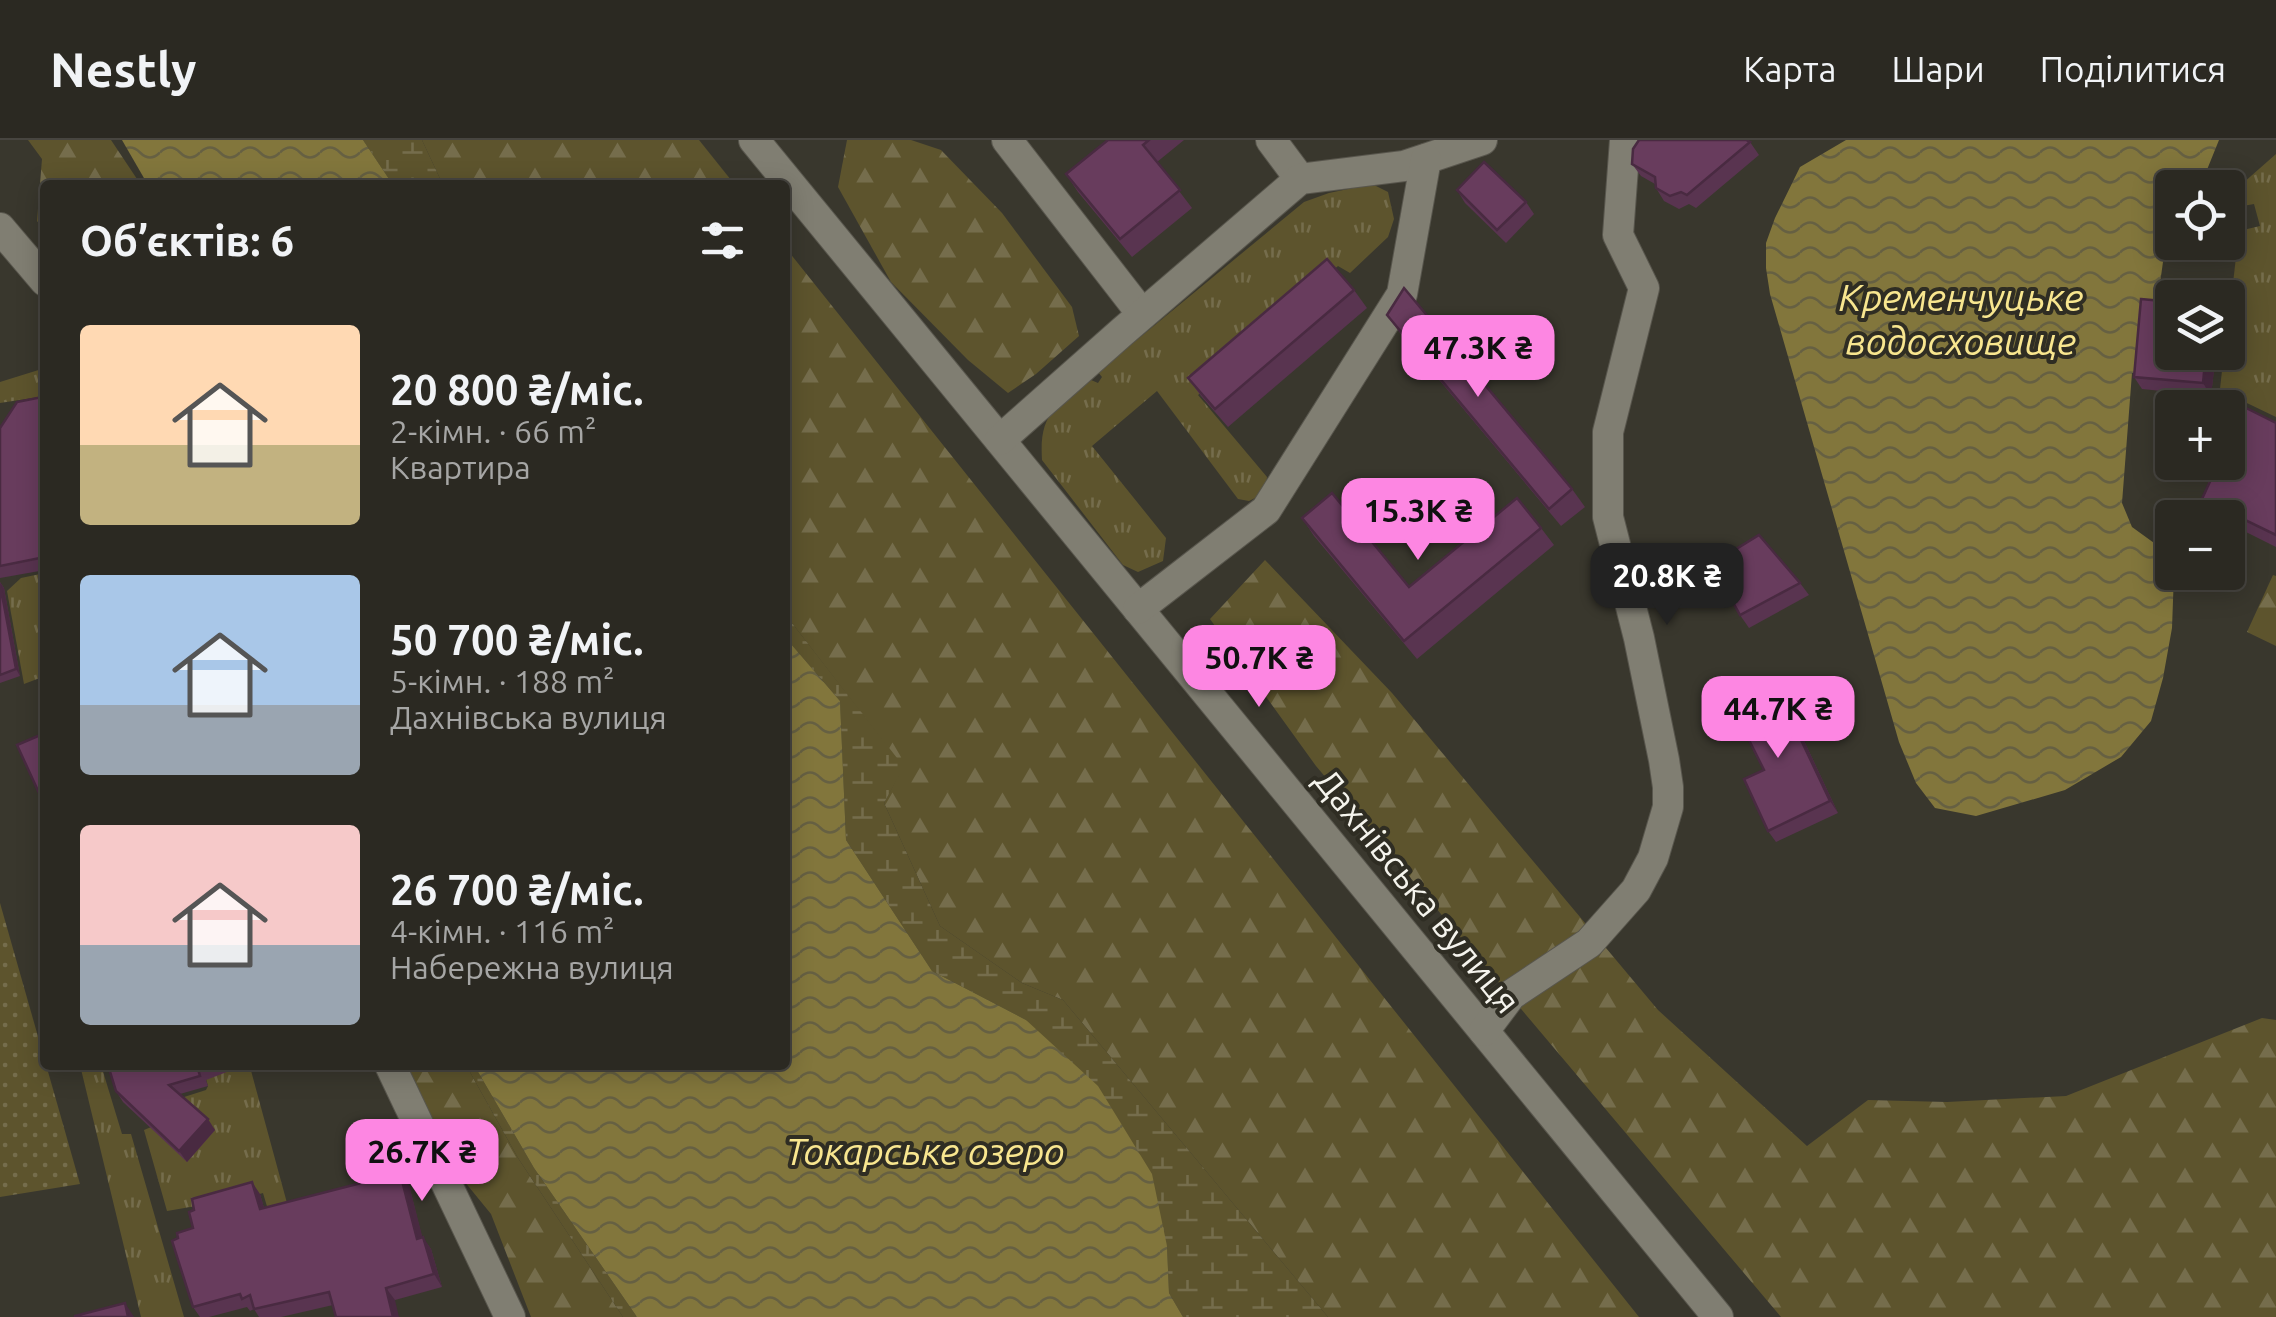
<!DOCTYPE html>
<html lang="uk">
<meta charset="utf-8">
<style>
body{margin:0;font-family:Ubuntu,sans-serif;background:#33312a;color:#f1f3f6;height:100vh;display:flex;flex-direction:column;font-size:38px;white-space:nowrap}
*{box-sizing:border-box;margin:0}
p{font-size:32px;color:#a6a6a5}
.icon{flex:none;width:55px;height:55px;fill:none;stroke:currentColor;stroke-width:2;stroke-linecap:round;stroke-linejoin:round}
.map{position:relative;flex:1;overflow:hidden}
.drawer{position:absolute;left:40px;top:40px;width:750px;height:890px;display:flex;flex-direction:column;background:#2b2922;border-radius:10px;box-shadow:0 5px 25px #0003,0 0 0 2px #474540}
.drawer>*{flex:none}
.buttons{position:absolute;left:2155px;top:30px;display:grid;gap:20px}
.buttons a{display:grid;place-items:center;width:90px;height:90px;border-radius:10px;background:#2b2922;box-shadow:0 5px 25px #0003,0 0 0 2px #474540;font-size:50px}
.price{position:absolute;translate:-50% -85px;padding:0 22px;border-radius:20px;background:#fd86e2;color:#111;font-size:32px;line-height:65px;filter:drop-shadow(0 2px 5px #0008)}
.price::after{content:'';position:absolute;left:50%;top:60px;width:30px;height:22px;margin-left:-15px;background:inherit;clip-path:polygon(0 0,100% 0,50% 100%)}
.price.active{background:#222;color:#fff}
ul{padding:0;list-style:none}
li{display:flex;align-items:center;gap:30px;height:250px;padding:0 40px}
li span{display:grid;place-items:center;flex:none;width:280px;height:200px;border-radius:10px;color:#555}
li>.icon{margin-inline-start:auto}
span .icon{width:120px;height:120px;fill:#fffc;stroke-width:1}
li b{font-size:42px}
h2{display:flex;justify-content:space-between;align-items:center;height:120px;padding:0 40px;font-size:42px}
header{display:flex;align-items:center;gap:60px;box-sizing:border-box;height:140px;padding:0 50px;background:#2b2922;border-bottom:2px solid #474540}
header strong{font-size:48px}
nav{display:flex;gap:55px;margin-inline-start:auto;font-size:35px}
.map>svg:first-child{display:block}
.grass{fill:url(#grass-tufts)}
.forest{fill:url(#forest-firs)}
.wetland{fill:url(#wetland-marsh)}
.park{fill:url(#park-dots)}
.water{fill:url(#water-waves)}
.lines{fill:none;stroke-linecap:round;stroke-linejoin:round}
.minor-casing{stroke:#58564d;stroke-width:32}
.minor{stroke:#807e72;stroke-width:30}
.wall{fill:#593450}
.shaded-wall{fill:#492a41}
.building{fill:#683c5d;stroke:#492a41;stroke-width:2.5}
.labels{text-anchor:middle;stroke-width:8;stroke-linejoin:round;paint-order:stroke}
.street-label{font-size:35px;fill:#f5f4ed;stroke:#2f2d23}
.water-label{font-size:38px;font-style:italic;fill:#f8e68f;stroke:#2f2d23}
</style>
<header>
<strong>Nestly</strong>
<nav><a>Карта</a><a>Шари</a><a>Поділитися</a></nav>
</header>
<div class="map">
<svg width="2276" height="1177" viewBox="0 0 2276 1177">
<defs>
<pattern id="grass-tufts" width="24" height="20" patternUnits="userSpaceOnUse" patternTransform="scale(2.5)"><rect width="24" height="20" fill="#5d542d"/><path d="M3 7l-1-3M5 7V3M7 7l1-3M15 17l-1-3M17 17v-4M19 17l1-3" fill="none" stroke="#756d4c"/></pattern>
<pattern id="forest-firs" width="22" height="20" patternUnits="userSpaceOnUse" patternTransform="scale(2.5)"><rect width="22" height="20" fill="#5d542d"/><path d="M5 1l3.5 6h-7zM16 11l3.5 6h-7z" fill="#756d4c"/></pattern>
<pattern id="wetland-marsh" width="20" height="14" patternUnits="userSpaceOnUse" patternTransform="scale(2.5)"><rect width="20" height="14" fill="#5d542d"/><path d="M1 5h8M5 5V1M11 12h8M15 12V8" fill="none" stroke="#756d4c"/></pattern>
<pattern id="park-dots" width="8" height="8" patternUnits="userSpaceOnUse" patternTransform="scale(2.5)"><rect width="8" height="8" fill="#5d542d"/><path d="M2 2h.1M6 6h.1" fill="none" stroke="#756d4c" stroke-width="1.8" stroke-linecap="round"/></pattern>
<pattern id="water-waves" width="16" height="10" patternUnits="userSpaceOnUse" patternTransform="scale(2.5)"><rect width="16" height="10" fill="#82763c"/><path d="M0 5q4-4 8 0t8 0" fill="none" stroke="#666042"/></pattern>
</defs>
<rect width="100%" height="100%" fill="#39372d"/>
<!-- grass -->
<g class="grass">
<path d="M2276,14V277L2224,252L2223,258L2273,283L2215,377L2204,378L2211,323L2228,322V268L2218,267L2224,213L2228,212V187L2239,91L2260,86L2254,64L2237,67L2234,51Z"/>
<path d="M1372,44L1388,52L1394,79L1388,97L1350,133L1338,126L1310,150L1314,155L1198,255L1267,337L1265,353L1249,361L1238,359L1157,251L1092,306L1166,398L1163,421L1138,432L1123,425L1042,320C1039,272 1056,267 1091,240L1098,243L1102,237L1098,232L1304,62L1329,53Z"/>
<path d="M45,228V256L0,263V242Z"/>
<path d="M45,433V536L24,544L7,451L21,438Z"/>
<path d="M80,925H101L122,994H131L184,1177H141Z"/>
<path d="M202,925L250,927L315,1166L298,1170L263,1053L211,1068L202,1065L167,1071L144,990L156,985V966L206,950L208,946Z"/>
</g>
<!-- forest -->
<g class="forest">
<path d="M28,0H111L141,45H45V89L37,81L42,19Z"/>
<path d="M422,0H699L735,45H443Z"/>
<path d="M847,0H911L941,10L1002,73L1072,167L1079,196L1036,234L1008,253L968,220L891,142L838,47Z"/>
<path d="M785,107L1639,1177H1328L1063,860L1022,843L940,786L884,663L903,627L785,474Z"/>
<path d="M1265,420L1392,553L1658,870L1807,1006L1868,960L1947,962L2066,956L2262,878L2276,880V1177H1781L1316,626L1210,479Z"/>
<path d="M2273,435L2276,436V506L2247,492Z"/>
<path d="M406,925H466L518,1018L623,1177H531L491,1074L442,1014Z"/>
</g>
<!-- wetland -->
<g class="wetland">
<path d="M363,0H422L443,45H393Z"/>
<path d="M785,474L904,627L884,663L940,786L1022,843L1063,860L1328,1177H1183L1169,1153L1167,1106L1026,880L932,831L846,700L840,561L785,497Z"/>
<path d="M466,925H474L534,1028L637,1177H623L518,1018Z"/>
</g>
<!-- park -->
<path class="park" d="M0,763L80,1044L0,1057Z"/>
<!-- water -->
<g class="water">
<path d="M122,0H363L393,45H148Z"/>
<path d="M1846,0H2219L2200,47L2172,48V76L2169,79L2156,172L2140,171L2138,193L2147,194L2144,234L2132,233L2122,363L2132,387L2172,416V432L2174,433L2172,488L2163,538L2151,581L2121,617L2065,650L1976,676L1935,668L1916,643L1899,602L1770,154L1766,128V103L1775,78L1800,27Z"/>
<path d="M785,497L840,561L846,700L932,831L1026,880L1098,946L1152,1034L1167,1106L1169,1153L1183,1177H637L534,1028L474,925H785Z"/>
</g>
<g class="lines">
<!-- minor casing -->
<g class="minor-casing">
<g id="minor">
<path d="M754,0L1718,1177"/>
<path d="M1007,0L1142,174"/>
<path d="M1271,0L1300,39"/>
<path d="M0,88L45,141"/>
<path d="M1000,300L1122,192L1300,39L1404,26L1482,0"/>
<path d="M1138,469L1266,370L1402,154L1426,19"/>
<path d="M1484,891L1511,855L1589,803L1636,750L1653,718L1668,667V647L1664,620L1639,498L1608,377V292L1644,148L1618,95L1625,0"/>
<path d="M390,925L510,1177"/>
</g>
</g>
<!-- minor -->
<use href="#minor" class="minor"/>
</g>
<!-- wall -->
<g class="wall">
<path d="M1108,0H1184L1157,22L1192,68L1132,117L1078,52L1066,34Z"/>
<path d="M1750,2L1759,15L1696,68L1689,64L1679,69L1664,61L1656,48L1655,44L1641,36L1632,24Z"/>
<path d="M1457,50L1526,62L1534,74L1506,103L1465,63Z"/>
<path d="M1354,150L1367,168L1228,287L1201,256L1188,238Z"/>
<path d="M1387,175L1572,349L1585,367L1561,386L1400,193Z"/>
<path d="M2172,212H2216L2211,256L2142,249L2134,237Z"/>
<path d="M45,259V430L0,438V288Z"/>
<path d="M2276,283V407L2228,383V378L2214,377L2202,359Z"/>
<path d="M1302,378L1409,447L1541,388L1554,405L1417,519L1314,396Z"/>
<path d="M0,442L4,448L20,536L0,543Z"/>
<path d="M1800,443L1809,455L1749,488L1740,475Z"/>
<path d="M1783,556L1838,673L1776,702L1768,691L1764,630Z"/>
<path d="M108,925H245L206,940L208,946L180,954L215,990L187,1022L123,962L116,951Z"/>
<path d="M409,1045L422,1097L431,1109L442,1147L395,1160L333,1165L281,1177H259L254,1169L250,1171L247,1167L209,1177H200L193,1167V1088L260,1054L264,1068Z"/>
</g>
<!-- shaded-wall -->
<g class="shaded-wall">
<path d="M2206,212H2216L2211,256L2203,243Z"/>
<path d="M0,442L4,448L20,536L16,529Z"/>
<path d="M1775,545L1783,556L1838,673L1830,661Z"/>
<path d="M208,979L215,990L187,1022L179,1011Z"/>
<path d="M400,1033L409,1045L426,1111L417,1099Z"/>
<path d="M252,1042L260,1054L268,1081L260,1069Z"/>
<path d="M423,1097L431,1109L442,1147L434,1134Z"/>
<path d="M386,1148L395,1160L399,1177H393Z"/>
<path d="M125,1163L134,1177H128Z"/>
</g>
<!-- building -->
<g class="building">
<path d="M1108,0H1149L1143,5L1180,50L1120,99L1066,34Z"/>
<path d="M1639,0H1746L1750,2L1687,55L1681,52L1670,56L1656,48L1655,37L1632,24L1633,9Z"/>
<path d="M1484,22L1526,62L1497,90L1457,50Z"/>
<path d="M1327,119L1354,150L1215,269L1188,238Z"/>
<path d="M1404,148L1572,349L1549,369L1387,175Z"/>
<path d="M2141,159L2172,162V212H2206L2203,243L2134,237Z"/>
<path d="M42,257L45,259V417L0,426V288L17,262Z"/>
<path d="M2246,268L2276,283V395L2202,359L2219,322H2228V306Z"/>
<path d="M1332,353L1409,447L1517,358L1541,388L1404,501L1302,378Z"/>
<path d="M1759,395L1800,443L1740,475L1712,424Z"/>
<path d="M0,444L16,529L0,535Z"/>
<path d="M1775,545L1830,661L1768,691L1744,639L1764,630L1731,564Z"/>
<path d="M45,593V666L17,605Z"/>
<path d="M108,925H209L198,929L200,936L169,945L208,979L179,1011L116,951Z"/>
<path d="M400,1033L417,1099L423,1097L434,1134L386,1148L393,1177H336L329,1152L254,1169L250,1155L242,1159L240,1154L193,1167L172,1101L178,1098L177,1093L193,1088L189,1072L194,1070L192,1059L252,1042L260,1069Z"/>
<path d="M125,1163L128,1177H75V1176Z"/>
</g>
<g class="labels">
<!-- street labels -->
<g class="street-label">
<text transform="translate(1417 751) rotate(51)" y="12">Дахнівська вулиця</text>
</g>
<!-- water labels -->
<g class="water-label">
<text x="1961" y="171">Кременчуцьке<tspan x="1961" dy="44">водосховище</tspan></text>
<text x="925" y="1025">Токарське озеро</text>
</g>
</g>
</svg>
<div class="buttons">
<a><svg class="icon" aria-label="locate" viewBox="0 0 24 24"><circle cx="12" cy="12" r="6"/><path d="M12 2v4M12 18v4M2 12h4M18 12h4"/></svg></a>
<a><svg class="icon" aria-label="layers" viewBox="0 0 24 24"><path d="M12 4l9 5-9 5-9-5zM3 14l9 5 9-5"/></svg></a>
<a>+</a>
<a>−</a>
</div>
<b class="price" style="left:1478px;top:260px">47.3K ₴</b>
<b class="price" style="left:1418px;top:423px">15.3K ₴</b>
<b class="price active" style="left:1667px;top:488px">20.8K ₴</b>
<b class="price" style="left:1259px;top:570px">50.7K ₴</b>
<b class="price" style="left:1778px;top:621px">44.7K ₴</b>
<b class="price" style="left:422px;top:1064px">26.7K ₴</b>
<section class="drawer">
<h2>Об’єктів: 6<svg class="icon" aria-label="filters" viewBox="0 0 24 24"><path d="M4 7h16M4 17h16"/><circle cx="9" cy="7" r="2"/><circle cx="15" cy="17" r="2"/></svg></h2>
<ul>
<li><span style="background:linear-gradient(#ffd9b3 60%,#c2b280 0)"><svg class="icon" aria-label="home" viewBox="0 0 24 24"><path d="M3 11l9-7 9 7M6 9v11h12V9"/></svg></span><div><b>20 800 ₴/міс.</b><p>2-кімн. · 66 m²</p><p>Квартира</p></div></li>
<li><span style="background:linear-gradient(#a9c7e8 65%,#9aa5b1 0)"><svg class="icon" aria-label="home" viewBox="0 0 24 24"><path d="M3 11l9-7 9 7M6 9v11h12V9"/></svg></span><div><b>50 700 ₴/міс.</b><p>5-кімн. · 188 m²</p><p>Дахнівська вулиця</p></div></li>
<li><span style="background:linear-gradient(#f6c9c9 60%,#9aa5b1 0)"><svg class="icon" aria-label="home" viewBox="0 0 24 24"><path d="M3 11l9-7 9 7M6 9v11h12V9"/></svg></span><div><b>26 700 ₴/міс.</b><p>4-кімн. · 116 m²</p><p>Набережна вулиця</p></div></li>
</ul>
</section>
</div>
